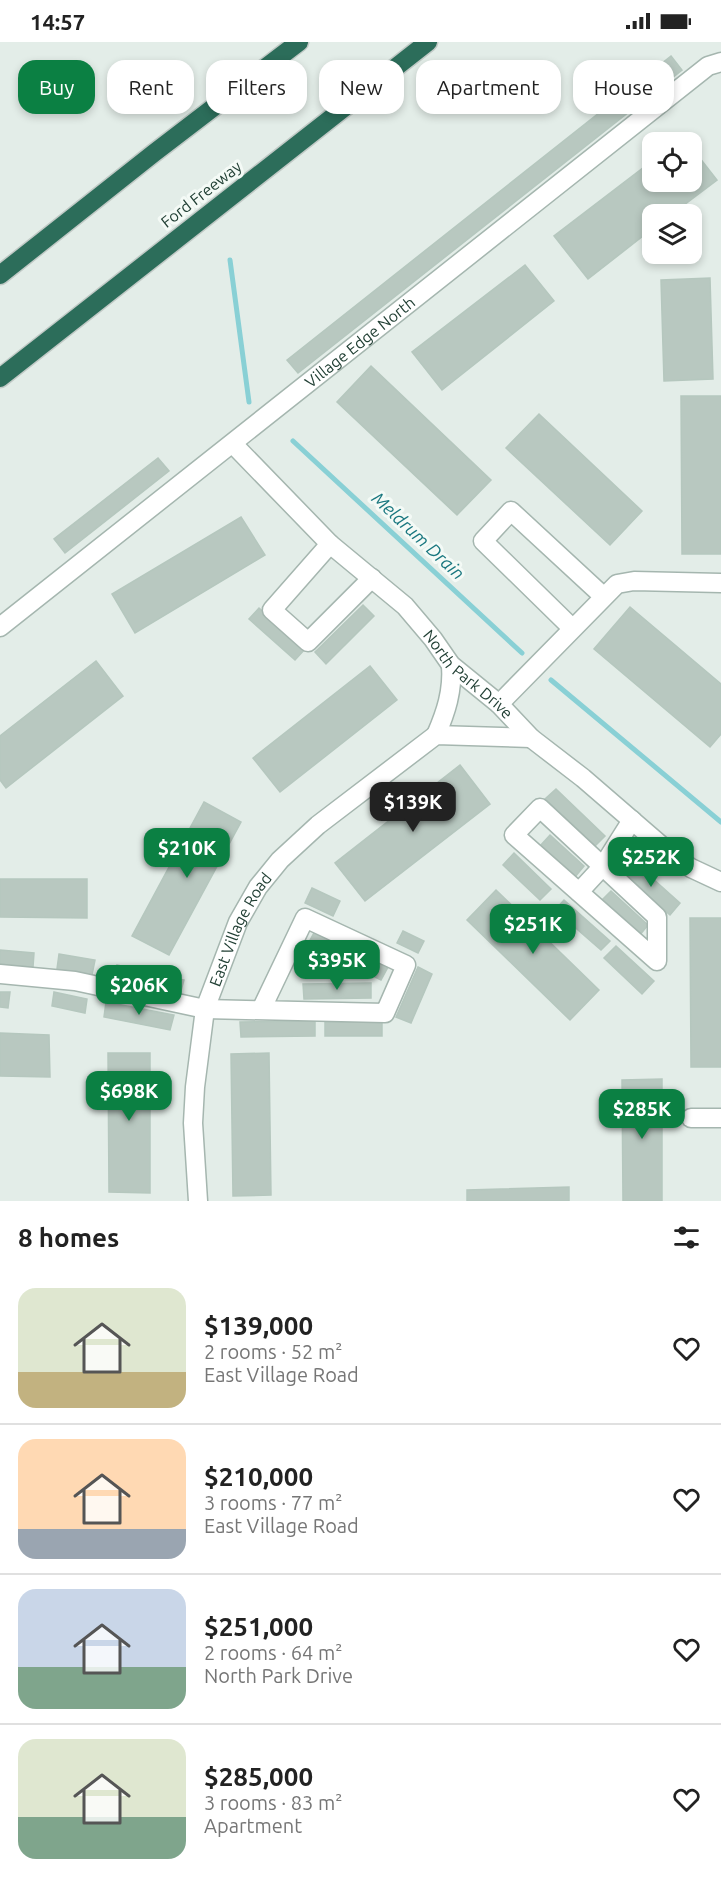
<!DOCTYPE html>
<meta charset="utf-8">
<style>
body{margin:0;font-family:Ubuntu,sans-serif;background:#f6f6f6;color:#222;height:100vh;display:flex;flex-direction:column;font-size:22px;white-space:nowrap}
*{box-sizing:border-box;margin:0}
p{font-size:20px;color:#767676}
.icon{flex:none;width:33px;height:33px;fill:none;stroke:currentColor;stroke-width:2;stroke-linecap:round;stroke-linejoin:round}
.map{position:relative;height:1159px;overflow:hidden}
.panel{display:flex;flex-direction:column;background:#fff;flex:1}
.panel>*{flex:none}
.top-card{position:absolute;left:18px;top:18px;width:686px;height:54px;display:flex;gap:12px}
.fabs{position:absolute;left:642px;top:90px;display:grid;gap:12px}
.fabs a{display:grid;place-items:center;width:60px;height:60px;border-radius:12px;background:#fff;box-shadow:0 3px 9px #0003;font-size:30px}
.price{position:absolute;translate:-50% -51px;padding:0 14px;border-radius:12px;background:#0b8043;color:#fff;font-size:20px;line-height:39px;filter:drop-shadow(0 2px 3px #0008)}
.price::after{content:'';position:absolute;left:50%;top:36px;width:18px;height:14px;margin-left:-9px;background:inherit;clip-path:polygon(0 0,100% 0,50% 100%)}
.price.selected{background:#222;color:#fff}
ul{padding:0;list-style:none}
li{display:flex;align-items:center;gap:18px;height:150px;padding:0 18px}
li+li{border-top:2px solid #e0e0e0}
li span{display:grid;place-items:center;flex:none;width:168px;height:120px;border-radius:18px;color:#555}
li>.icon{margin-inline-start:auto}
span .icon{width:72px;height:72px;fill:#fffc;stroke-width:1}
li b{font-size:26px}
h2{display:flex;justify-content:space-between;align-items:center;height:72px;padding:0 18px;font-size:26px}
.pill{padding:0 21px;border-radius:18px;background:#fff;box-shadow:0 3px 9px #0003;font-size:21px;line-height:54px}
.pill.selected{background:#0b8043;color:#fff}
.status{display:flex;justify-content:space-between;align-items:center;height:42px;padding:0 30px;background:#fff;direction:ltr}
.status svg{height:16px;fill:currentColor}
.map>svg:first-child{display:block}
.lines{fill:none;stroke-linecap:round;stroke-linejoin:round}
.stream{stroke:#89d0d5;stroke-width:5}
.building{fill:#b8c8c0;stroke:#b5c7be;stroke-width:1.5}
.minor-casing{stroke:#a5b6af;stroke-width:21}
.highway-casing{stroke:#c1cac6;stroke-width:21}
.minor{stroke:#fff;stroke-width:18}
.highway{stroke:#2c6d5a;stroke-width:18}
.labels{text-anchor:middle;stroke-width:6;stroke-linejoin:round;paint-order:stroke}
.street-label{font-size:16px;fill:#224035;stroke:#f4faf6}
.water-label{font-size:18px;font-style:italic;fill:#19777f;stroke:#f4faf6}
</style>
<div class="status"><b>14:57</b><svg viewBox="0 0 49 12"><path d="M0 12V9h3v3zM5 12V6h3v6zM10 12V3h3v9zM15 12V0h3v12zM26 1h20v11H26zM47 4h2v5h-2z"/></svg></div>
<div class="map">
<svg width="721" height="1159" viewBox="0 0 721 1159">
<rect width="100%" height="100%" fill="#e3ede8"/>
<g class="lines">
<!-- stream -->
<g class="stream">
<path d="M230,218L249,360"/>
<path d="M293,399L522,611"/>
<path d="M551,638L721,780"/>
</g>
</g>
<!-- building -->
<g class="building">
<path d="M671,14L682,28L298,331L287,318Z"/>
<path d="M692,106L717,138L672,172H652V187L588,237L554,194L652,119V140H692Z"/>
<path d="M525,223L554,259L442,348L412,310Z"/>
<path d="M710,236L713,337L664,339L661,238Z"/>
<path d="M371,324L491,438L457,473L337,360Z"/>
<path d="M681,354H721V512H682Z"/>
<path d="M539,372L642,469L610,503L506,406Z"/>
<path d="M158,416L169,429L65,511L54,497Z"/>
<path d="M241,475L265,513L135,591L112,552Z"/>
<path d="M363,563L374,574L326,622L315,610Z"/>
<path d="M630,565L721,642V692L710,705L594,607Z"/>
<path d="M259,566L305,607L295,618L249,577Z"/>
<path d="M96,619L123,654L6,746L0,738V694Z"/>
<path d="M370,624L397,658L280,750L253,716Z"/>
<path d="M460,723L490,762L365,859L335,821Z"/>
<path d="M556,747L605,794L595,804L545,757Z"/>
<path d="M204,760L241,780L169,913L132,894Z"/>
<path d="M550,793L584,824L575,835L540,804Z"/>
<path d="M514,811L551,847L540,858L503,823Z"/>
<path d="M633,819L680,861L670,873L622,832Z"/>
<path d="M0,837H87V876L0,875Z"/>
<path d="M312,846L340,859L333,874L305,861Z"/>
<path d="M496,848L599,948L570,978L467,878Z"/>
<path d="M611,849L648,883L639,894L601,859Z"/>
<path d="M564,858L610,899L601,908L555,868Z"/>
<path d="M690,876H721V1025H691Z"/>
<path d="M315,889L388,925L381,938L308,902Z"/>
<path d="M403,889L424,899L418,911L397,901Z"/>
<path d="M616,904L654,939L642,952L604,916Z"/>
<path d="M0,908L34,911L33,925L0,922Z"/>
<path d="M59,912L95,918L92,933L57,927Z"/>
<path d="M117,923L184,938L180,952L115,936Z"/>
<path d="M418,925L432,932L411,981L396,975Z"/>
<path d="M371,941V956L304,957L303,942Z"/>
<path d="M0,950H10L8,966L0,965Z"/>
<path d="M54,950L87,957L85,971L52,964Z"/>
<path d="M106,960L174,973L170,988L104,975Z"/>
<path d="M315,979V994L241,995L240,980Z"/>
<rect x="325" y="980" width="57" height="14"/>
<path d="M0,991L49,993L50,1035L0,1034Z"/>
<path d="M108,1011H150V1151L109,1150Z"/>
<path d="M269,1011L271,1153L233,1154L231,1012Z"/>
<path d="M662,1037V1159H623L622,1038Z"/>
<path d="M569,1145V1159H467V1148Z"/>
</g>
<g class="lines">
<!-- minor casing -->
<g class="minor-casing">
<g id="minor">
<path id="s1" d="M233,402L330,502L405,564L433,597L451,623L499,662L531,696L583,736L671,812L691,826L721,840"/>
<path d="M330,502L272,568L308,600L372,536"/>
<path id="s2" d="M0,585L708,24L721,20"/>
<path d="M572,586L483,499L511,469L603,554"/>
<path d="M499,662L617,542L634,539L721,541"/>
<path d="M436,693C446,670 453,649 451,623"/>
<path d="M540,766L657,875V919L514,793Z"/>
<path d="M579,850L603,824L632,778"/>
<path d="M0,932L75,939L205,967L385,971L406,923L305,876L261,968"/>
<path d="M691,1076H721"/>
<path id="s3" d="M198,1159L193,1081L195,1045L205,967L238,880L258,845L280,818L318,783L436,693L531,696"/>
</g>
</g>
<!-- highway casing -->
<g class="highway-casing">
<g id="highway">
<path d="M0,233L154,111L299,0"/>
<path d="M0,336L428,0"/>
</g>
</g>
<!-- minor -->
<use href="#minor" class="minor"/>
<!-- highway -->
<use href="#highway" class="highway"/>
</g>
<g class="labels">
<!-- street labels -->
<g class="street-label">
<text transform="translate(201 152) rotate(-38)" y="6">Ford Freeway</text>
<text dy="6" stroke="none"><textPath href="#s2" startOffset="459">Village Edge North</textPath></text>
<text dy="6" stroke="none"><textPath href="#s1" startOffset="330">North Park Drive</textPath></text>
<text dy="6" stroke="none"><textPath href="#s3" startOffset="280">East Village Road</textPath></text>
</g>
<!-- water labels -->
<g class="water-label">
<text transform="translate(418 494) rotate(43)" y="6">Meldrum Drain</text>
</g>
</g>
</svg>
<div class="fabs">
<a><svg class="icon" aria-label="locate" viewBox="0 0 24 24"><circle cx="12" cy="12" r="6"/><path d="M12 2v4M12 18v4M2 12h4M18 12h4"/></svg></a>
<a><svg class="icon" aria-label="layers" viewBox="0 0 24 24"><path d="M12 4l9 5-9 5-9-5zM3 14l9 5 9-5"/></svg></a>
</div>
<b class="price selected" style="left:413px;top:791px">$139K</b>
<b class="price" style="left:187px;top:837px">$210K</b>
<b class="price" style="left:651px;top:846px">$252K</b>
<b class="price" style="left:533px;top:913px">$251K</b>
<b class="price" style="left:337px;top:949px">$395K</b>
<b class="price" style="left:139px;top:974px">$206K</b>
<b class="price" style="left:129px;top:1080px">$698K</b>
<b class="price" style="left:642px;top:1098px">$285K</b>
<div class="top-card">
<a class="pill selected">Buy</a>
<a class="pill">Rent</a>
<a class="pill">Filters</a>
<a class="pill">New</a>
<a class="pill">Apartment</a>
<a class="pill">House</a>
</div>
</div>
<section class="panel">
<h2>8 homes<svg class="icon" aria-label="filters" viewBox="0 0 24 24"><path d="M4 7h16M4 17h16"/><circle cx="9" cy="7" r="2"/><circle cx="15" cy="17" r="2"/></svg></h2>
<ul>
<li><span style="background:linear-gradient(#dfe7d0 70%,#c2b280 0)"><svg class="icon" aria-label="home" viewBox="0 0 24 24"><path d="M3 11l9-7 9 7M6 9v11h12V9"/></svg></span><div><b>$139,000</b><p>2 rooms · 52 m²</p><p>East Village Road</p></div><svg class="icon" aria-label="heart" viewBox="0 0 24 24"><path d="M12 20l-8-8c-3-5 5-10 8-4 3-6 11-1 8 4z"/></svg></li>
<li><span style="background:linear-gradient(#ffd9b3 75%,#9aa5b1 0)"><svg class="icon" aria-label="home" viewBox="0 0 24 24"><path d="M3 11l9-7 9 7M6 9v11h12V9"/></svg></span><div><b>$210,000</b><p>3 rooms · 77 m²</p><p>East Village Road</p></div><svg class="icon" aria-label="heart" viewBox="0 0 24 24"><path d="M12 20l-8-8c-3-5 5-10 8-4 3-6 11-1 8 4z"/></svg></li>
<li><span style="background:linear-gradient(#c9d6e8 65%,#7fa58c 0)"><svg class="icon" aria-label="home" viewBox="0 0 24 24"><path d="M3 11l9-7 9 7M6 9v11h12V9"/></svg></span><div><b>$251,000</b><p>2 rooms · 64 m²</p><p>North Park Drive</p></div><svg class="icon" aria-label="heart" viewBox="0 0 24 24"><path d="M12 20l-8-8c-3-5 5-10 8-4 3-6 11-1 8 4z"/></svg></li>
<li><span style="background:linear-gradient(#dfe7d0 65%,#7fa58c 0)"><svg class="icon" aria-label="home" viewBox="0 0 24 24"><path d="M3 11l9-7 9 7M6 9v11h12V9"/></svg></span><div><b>$285,000</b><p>3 rooms · 83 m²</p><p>Apartment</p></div><svg class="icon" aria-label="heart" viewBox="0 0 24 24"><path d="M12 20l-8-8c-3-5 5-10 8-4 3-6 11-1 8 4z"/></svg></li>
</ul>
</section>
